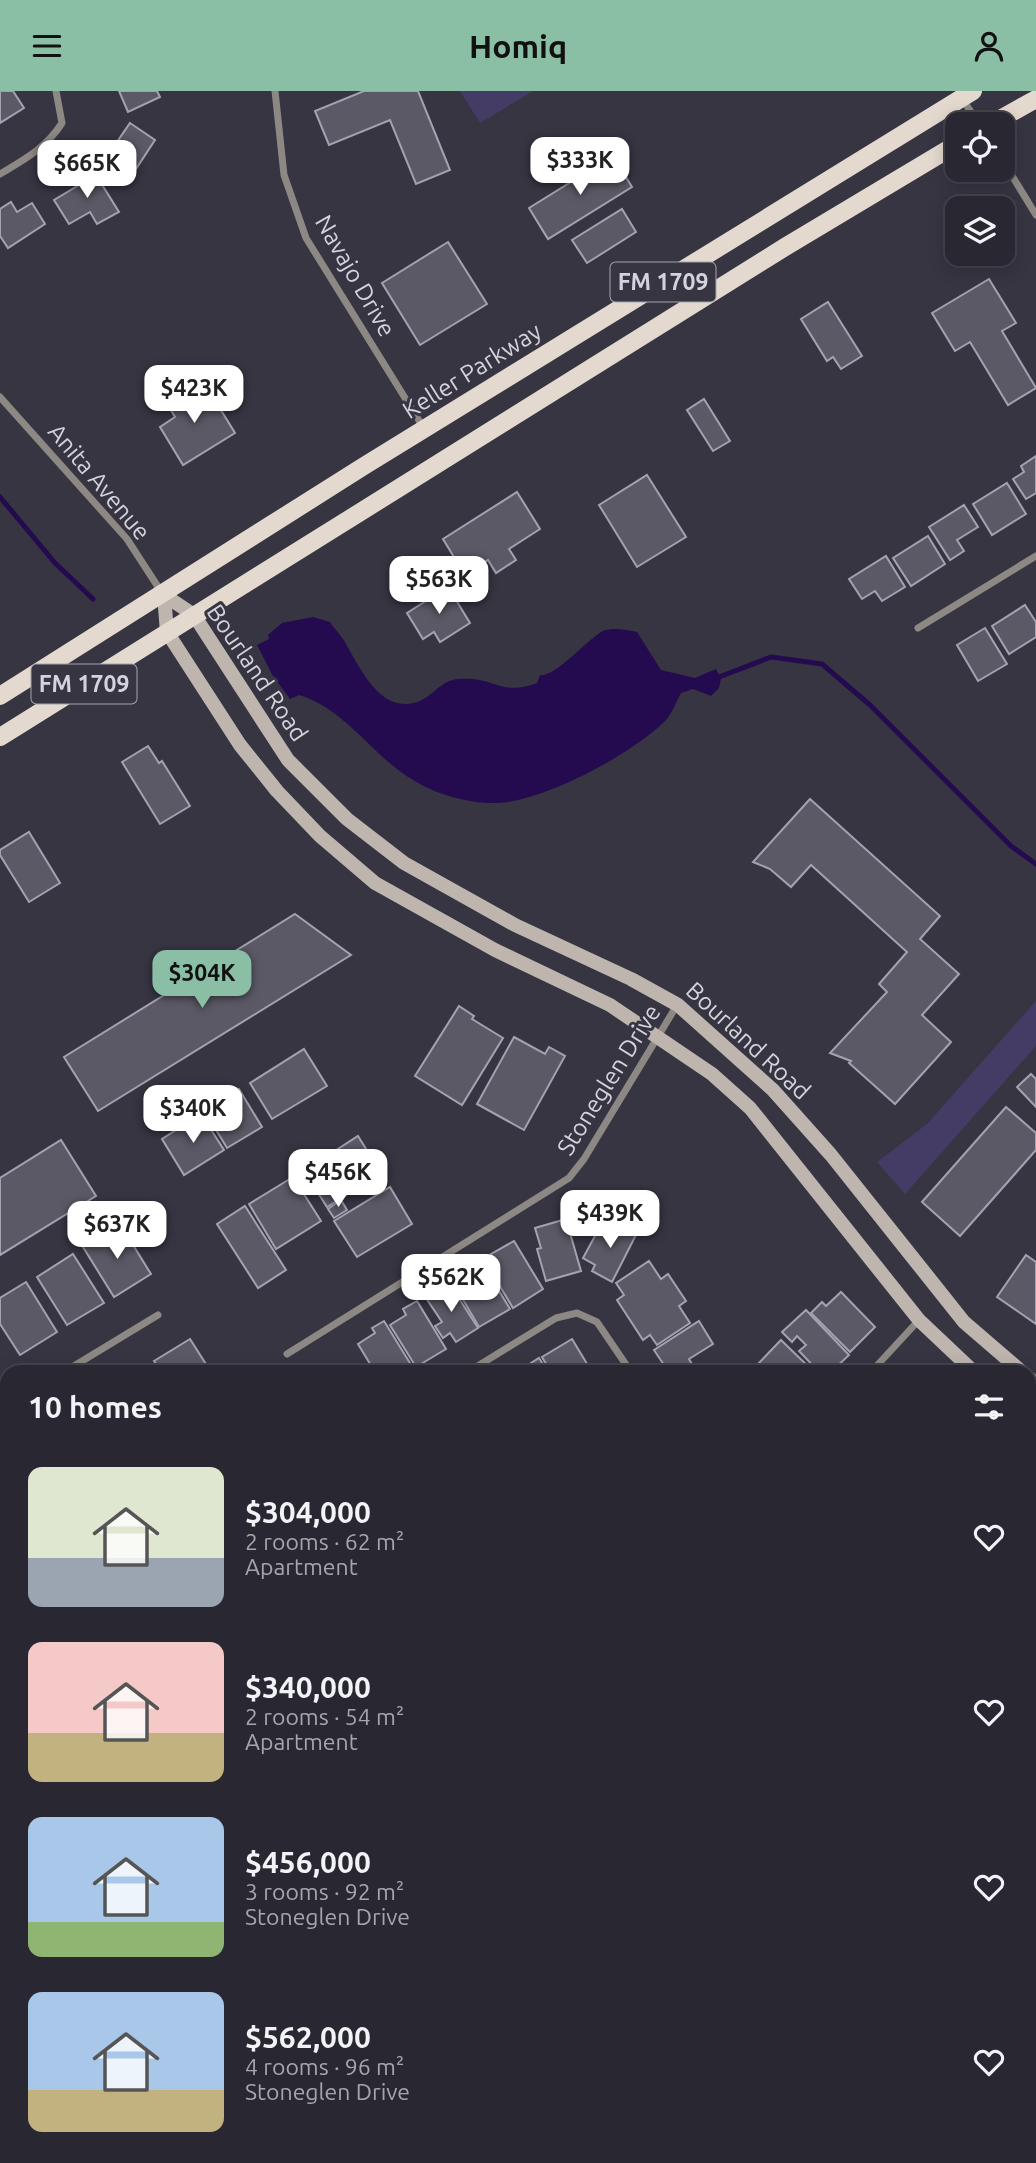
<!DOCTYPE html>
<meta charset="utf-8">
<style>
body{margin:0;font-family:Ubuntu,sans-serif;background:#35343e;color:#f1f3f6;height:100vh;display:flex;flex-direction:column;font-size:26px;white-space:nowrap}
*{box-sizing:border-box;margin:0}
p{font-size:23px;color:#a5a6ac}
.icon{flex:none;width:38px;height:38px;fill:none;stroke:currentColor;stroke-width:2;stroke-linecap:round;stroke-linejoin:round}
.map{position:relative;flex:1;overflow:hidden}
.side{position:absolute;left:0px;top:1274px;width:1036px;height:798px;display:flex;flex-direction:column;background:#292832;border-radius:21px 21px 0 0;box-shadow:0 4px 18px #0003,0 0 0 2px #45444d}
.side>*{flex:none}
.controls{position:absolute;left:945px;top:21px;display:grid;gap:14px}
.controls a{display:grid;place-items:center;width:70px;height:70px;border-radius:14px;background:#292832;box-shadow:0 4px 18px #0003,0 0 0 2px #45444d;font-size:35px}
.price{position:absolute;translate:-50% -60px;padding:0 16px;border-radius:14px;background:#fff;color:#222;font-size:23px;line-height:46px;filter:drop-shadow(0 2px 4px #0008)}
.price::after{content:'';position:absolute;left:50%;top:42px;width:21px;height:16px;margin-left:-10px;background:inherit;clip-path:polygon(0 0,100% 0,50% 100%)}
.price.current{background:#8abfa5;color:#111}
ul{padding:0;list-style:none}
li{display:flex;align-items:center;gap:21px;height:175px;padding:0 28px}
li span{display:grid;place-items:center;flex:none;width:196px;height:140px;border-radius:14px;color:#555}
li>.icon{margin-inline-start:auto}
span .icon{width:84px;height:84px;fill:#fffc;stroke-width:1}
li b{font-size:30px}
h2{display:flex;justify-content:space-between;align-items:center;height:84px;padding:0 28px;font-size:30px}
header{display:flex;justify-content:space-between;align-items:center;height:91px;padding:0 28px;background:#8abfa5;color:#111;font-size:32px;font-weight:600}
.map>svg:first-child{display:block}
.green{fill:#453c66}
.water{fill:#240a4e}
.lines{fill:none;stroke-linecap:round;stroke-linejoin:round}
.stream{stroke:#240a4e;stroke-width:5}
.building{fill:#5b5966;stroke:#a4a2b1;stroke-width:2}
.street{stroke:#8d8883;stroke-width:7}
.secondary{stroke:#beb6ae;stroke-width:14}
.primary{stroke:#e3d9ce;stroke-width:18}
.labels{text-anchor:middle;stroke-width:6;stroke-linejoin:round;paint-order:stroke}
.shield{fill:#373542;stroke:#a5a4ad;stroke-width:2}
.shield-label{font-size:23px;font-weight:bold;fill:#d4d3db}
.street-label{font-size:24px;fill:#d4d3db;stroke:#373542}
</style>
<header><svg class="icon" aria-label="menu" viewBox="0 0 24 24"><path d="M4 6h16M4 12h16M4 18h16"/></svg>Homiq<svg class="icon" aria-label="person" viewBox="0 0 24 24"><circle cx="12" cy="8" r="4"/><path d="M4 21q1-7 8-7t8 7"/></svg></header>
<div class="map">
<svg width="1036" height="2072" viewBox="0 0 1036 2072">
<rect width="100%" height="100%" fill="#373542"/>
<!-- green -->
<g class="green">
<path d="M460,0H533L480,32Z"/>
<path d="M1036,910V955L905,1103L877,1071L927,1033Z"/>
<path d="M1036,1769V2072H706L702,2065H1029V1771Z"/>
<path d="M127,2065H277L266,2072H131Z"/>
</g>
<!-- water -->
<path class="water" d="M313,526L330,531C335,539 342,545 346,553C361,579 381,623 417,611C433,606 440,589 459,588C495,585 500,606 537,592L540,584C556,586 585,550 603,540C613,536 627,539 637,541L661,579L695,587L716,578L721,587L719,597L711,605L693,598L681,602C676,611 672,623 665,630C632,663 546,709 499,712C470,713 437,704 413,689C371,664 346,618 299,604L290,608L273,585L257,554L269,548L268,544L282,532Z"/>
<g class="lines">
<!-- stream -->
<g class="stream">
<path d="M0,406L55,472L93,508"/>
<path d="M714,588L771,566L822,573L870,614L1011,755L1036,773"/>
</g>
</g>
<!-- building -->
<g class="building">
<path d="M0,0H13L24,17L0,32Z"/>
<path d="M119,0H157L160,6L128,21Z"/>
<path d="M364,0H418L450,79L416,93L390,29L329,54L315,20Z"/>
<path d="M130,32L155,49L130,87L104,70Z"/>
<path d="M613,65L632,96L548,148L529,117Z"/>
<path d="M91,76L119,121L97,133L90,121L69,133L54,109L79,94L74,86Z"/>
<path d="M11,111L17,121L32,112L45,133L8,157L0,145V118Z"/>
<path d="M622,118L636,141L587,172L572,149Z"/>
<path d="M448,151L487,213L420,254L382,192Z"/>
<path d="M989,188L1016,232L1002,240L1036,297L1008,314L970,251L955,260L932,222Z"/>
<path d="M828,211L862,265L841,278L833,266L827,270L801,228Z"/>
<path d="M182,293L194,314L211,303L235,342L183,374L160,336L175,326L162,304Z"/>
<path d="M704,308L730,350L713,360L687,319Z"/>
<path d="M1036,365V402L1026,408L1013,388L1024,381L1021,375Z"/>
<path d="M647,384L686,446L637,476L599,414Z"/>
<path d="M1007,392L1026,423L992,444L973,413Z"/>
<path d="M517,401L540,438L509,458L516,469L496,482L488,469L465,484L443,448Z"/>
<path d="M964,414L978,436L957,449L964,460L950,469L929,436Z"/>
<path d="M928,445L945,473L911,495L893,467Z"/>
<path d="M886,465L905,496L882,510L875,500L862,508L849,488Z"/>
<path d="M448,496L470,532L440,551L434,541L423,548L407,522Z"/>
<path d="M1025,514L1036,531V546L1009,563L992,535Z"/>
<path d="M985,537L1007,573L978,590L957,554Z"/>
<path d="M148,655L159,672L162,670L190,715L160,733L122,671Z"/>
<path d="M810,708L940,825L920,848L959,883L922,924L951,951L895,1013L849,972L851,970L830,962L887,901L879,893L907,861L811,774L791,796L770,778L753,771Z"/>
<path d="M29,741L60,792L29,811L0,764V759Z"/>
<path d="M295,823L351,864L98,1020L64,966Z"/>
<path d="M459,915L474,925L472,928L503,947L462,1014L415,985Z"/>
<path d="M514,946L545,963L549,956L565,965L524,1039L477,1013Z"/>
<path d="M304,958L327,995L272,1028L250,992Z"/>
<path d="M1031,983L1036,988V1016L1017,996Z"/>
<path d="M239,998L262,1036L227,1057L204,1019Z"/>
<path d="M1006,1016L1036,1042V1059L960,1145L922,1111Z"/>
<path d="M201,1023L224,1059L184,1084L162,1048Z"/>
<path d="M358,1045L381,1082L327,1116L304,1080Z"/>
<path d="M61,1049L96,1105L0,1164V1087Z"/>
<path d="M293,1086L321,1130L276,1158L249,1113Z"/>
<path d="M390,1096L412,1133L357,1166L334,1130Z"/>
<path d="M341,1109L347,1119L334,1127L328,1118Z"/>
<path d="M245,1115L286,1179L258,1197L217,1133Z"/>
<path d="M566,1128L581,1180L546,1190L537,1158L541,1157L535,1137Z"/>
<path d="M602,1132L619,1141L623,1132L638,1140L612,1191L592,1180L595,1174L583,1167Z"/>
<path d="M120,1133L151,1183L114,1206L83,1156Z"/>
<path d="M514,1150L543,1198L513,1217L487,1174L495,1169L491,1163Z"/>
<path d="M73,1163L104,1212L67,1234L37,1186Z"/>
<path d="M1026,1164L1036,1171V1233L997,1206Z"/>
<path d="M481,1170L510,1218L479,1236L451,1188Z"/>
<path d="M649,1170L661,1188L668,1183L686,1210L679,1215L690,1232L657,1254L650,1244L643,1249L617,1209L624,1204L616,1192Z"/>
<path d="M26,1191L57,1241L20,1264L0,1233V1207Z"/>
<path d="M449,1192L478,1237L456,1251L450,1242L443,1247L435,1235L442,1231L426,1207Z"/>
<path d="M841,1201L875,1236L850,1261L811,1222L822,1211L826,1215Z"/>
<path d="M417,1210L446,1258L416,1276L390,1234L406,1224L403,1218Z"/>
<path d="M806,1219L849,1264L831,1281H819L799,1260L806,1254L797,1245L792,1251L782,1241Z"/>
<path d="M384,1230L413,1277L407,1281H375L358,1253L375,1242L372,1237Z"/>
<path d="M699,1230L713,1253L689,1268L693,1275L683,1281L676,1275L668,1280L654,1259Z"/>
<path d="M190,1248L211,1281H161L154,1270Z"/>
<path d="M572,1248L592,1281H551L542,1266Z"/>
<path d="M781,1249L814,1281H764L757,1274Z"/>
<path d="M539,1267L548,1281H517Z"/>
<path d="M0,1385L7,1393V1408L0,1414Z"/>
<path d="M1036,1397V1444L1032,1440L1029,1443V1405Z"/>
<path d="M7,1507V1556L0,1560V1512Z"/>
<path d="M1029,1617L1036,1628L1029,1634Z"/>
<path d="M7,1634V1677L3,1679L0,1674V1639Z"/>
<path d="M1036,1694V1728L1031,1730L1029,1697Z"/>
<path d="M1029,1734L1036,1752L1029,1755Z"/>
<path d="M612,2065H631L636,2072H600Z"/>
<path d="M642,2065H687L688,2072H647Z"/>
</g>
<g class="lines">
<!-- street -->
<g class="street">
<path d="M275,0L284,84L306,147L423,336"/>
<path d="M961,6L979,33"/>
<path d="M1003,70L1036,124"/>
<path d="M0,83C25,68 46,57 62,32L56,0"/>
<path d="M0,306L127,448L162,502"/>
<path d="M918,537L1036,465"/>
<path d="M287,1263L569,1087L584,1068L677,914"/>
<path d="M64,1281L158,1224"/>
<path d="M468,1281L556,1227L577,1222L597,1231L631,1281"/>
<path d="M871,1281L919,1229"/>
<path d="M0,1328L7,1332"/>
<path d="M0,1464L7,1459"/>
<path d="M1029,1481L1036,1485"/>
<path d="M1029,1668L1036,1665"/>
<path d="M0,1737L7,1733"/>
<path d="M468,2065L473,2072"/>
<path d="M532,2072L543,2065"/>
</g>
<!-- secondary -->
<g class="secondary">
<path d="M164,504L194,524L288,669L347,728L404,772L515,834L631,888L678,914L773,999L831,1064L964,1231L1022,1281"/>
<path d="M164,504L167,541L240,654L277,700L320,745L375,792L495,859L610,914L712,983L750,1017L919,1229L974,1281"/>
<path d="M1029,1287L1036,1293"/>
<path d="M1029,1326L1036,1330"/>
</g>
<!-- primary -->
<g class="primary">
<path d="M991,33L1036,8"/>
<path d="M0,605L364,375L973,0"/>
<path d="M0,646L785,156L957,53"/>
</g>
</g>
<g class="labels">
<!-- shield labels -->
<g class="shield">
<rect x="610.5" y="171.5" width="105" height="39" rx="5"/>
<rect x="31.5" y="573.5" width="105" height="39" rx="5"/>
</g>
<g class="shield-label">
<text x="663" y="199">FM 1709</text>
<text x="84" y="601">FM 1709</text>
</g>
<!-- street labels -->
<g class="street-label">
<text transform="translate(355 185) rotate(60)" y="8">Navajo Drive</text>
<text transform="translate(472 280) rotate(-32)" y="8">Keller Parkway</text>
<text transform="translate(99 391) rotate(50)" y="8">Anita Avenue</text>
<text transform="translate(257 582) rotate(56)" y="8">Bourland Road</text>
<text transform="translate(748 950) rotate(43)" y="8">Bourland Road</text>
<text transform="translate(609 989) rotate(-58)" y="8">Stoneglen Drive</text>
</g>
</g>
</svg>
<div class="controls">
<a><svg class="icon" aria-label="locate" viewBox="0 0 24 24"><circle cx="12" cy="12" r="6"/><path d="M12 2v4M12 18v4M2 12h4M18 12h4"/></svg></a>
<a><svg class="icon" aria-label="layers" viewBox="0 0 24 24"><path d="M12 4l9 5-9 5-9-5zM3 14l9 5 9-5"/></svg></a>
</div>
<b class="price" style="left:580px;top:106px">$333K</b>
<b class="price" style="left:87px;top:109px">$665K</b>
<b class="price" style="left:194px;top:334px">$423K</b>
<b class="price" style="left:439px;top:525px">$563K</b>
<b class="price current" style="left:202px;top:919px">$304K</b>
<b class="price" style="left:193px;top:1054px">$340K</b>
<b class="price" style="left:338px;top:1118px">$456K</b>
<b class="price" style="left:610px;top:1159px">$439K</b>
<b class="price" style="left:117px;top:1170px">$637K</b>
<b class="price" style="left:451px;top:1223px">$562K</b>
<section class="side">
<h2>10 homes<svg class="icon" aria-label="filters" viewBox="0 0 24 24"><path d="M4 7h16M4 17h16"/><circle cx="9" cy="7" r="2"/><circle cx="15" cy="17" r="2"/></svg></h2>
<ul>
<li><span style="background:linear-gradient(#dfe7d0 65%,#9aa5b1 0)"><svg class="icon" aria-label="home" viewBox="0 0 24 24"><path d="M3 11l9-7 9 7M6 9v11h12V9"/></svg></span><div><b>$304,000</b><p>2 rooms · 62 m²</p><p>Apartment</p></div><svg class="icon" aria-label="heart" viewBox="0 0 24 24"><path d="M12 20l-8-8c-3-5 5-10 8-4 3-6 11-1 8 4z"/></svg></li>
<li><span style="background:linear-gradient(#f6c9c9 65%,#c2b280 0)"><svg class="icon" aria-label="home" viewBox="0 0 24 24"><path d="M3 11l9-7 9 7M6 9v11h12V9"/></svg></span><div><b>$340,000</b><p>2 rooms · 54 m²</p><p>Apartment</p></div><svg class="icon" aria-label="heart" viewBox="0 0 24 24"><path d="M12 20l-8-8c-3-5 5-10 8-4 3-6 11-1 8 4z"/></svg></li>
<li><span style="background:linear-gradient(#a9c7e8 75%,#8fb573 0)"><svg class="icon" aria-label="home" viewBox="0 0 24 24"><path d="M3 11l9-7 9 7M6 9v11h12V9"/></svg></span><div><b>$456,000</b><p>3 rooms · 92 m²</p><p>Stoneglen Drive</p></div><svg class="icon" aria-label="heart" viewBox="0 0 24 24"><path d="M12 20l-8-8c-3-5 5-10 8-4 3-6 11-1 8 4z"/></svg></li>
<li><span style="background:linear-gradient(#a9c7e8 70%,#c2b280 0)"><svg class="icon" aria-label="home" viewBox="0 0 24 24"><path d="M3 11l9-7 9 7M6 9v11h12V9"/></svg></span><div><b>$562,000</b><p>4 rooms · 96 m²</p><p>Stoneglen Drive</p></div><svg class="icon" aria-label="heart" viewBox="0 0 24 24"><path d="M12 20l-8-8c-3-5 5-10 8-4 3-6 11-1 8 4z"/></svg></li>
</ul>
</section>
</div>
